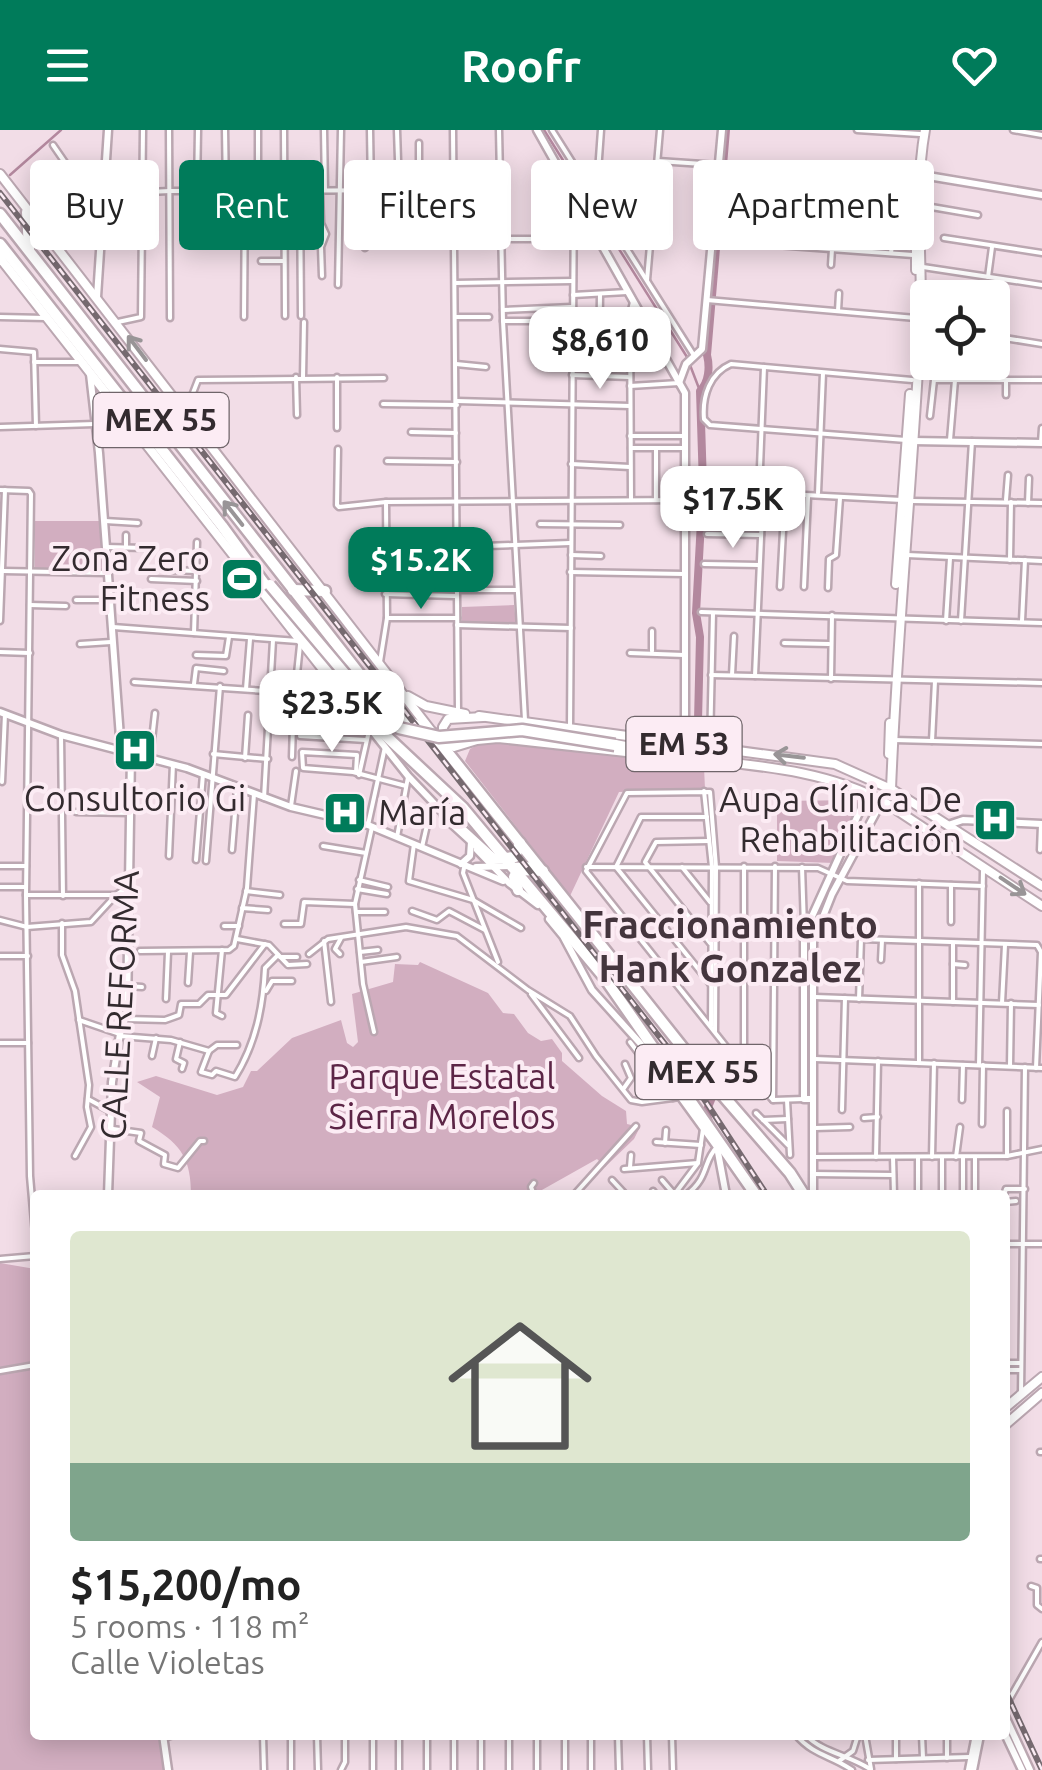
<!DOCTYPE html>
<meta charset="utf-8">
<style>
body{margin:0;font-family:Ubuntu,sans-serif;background:#f2f2f2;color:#222;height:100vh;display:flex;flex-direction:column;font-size:38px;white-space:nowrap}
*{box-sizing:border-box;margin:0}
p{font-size:32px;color:#767676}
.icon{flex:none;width:55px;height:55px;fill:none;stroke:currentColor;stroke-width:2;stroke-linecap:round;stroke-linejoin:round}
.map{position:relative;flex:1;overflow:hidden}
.drawer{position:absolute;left:30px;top:1060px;width:980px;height:550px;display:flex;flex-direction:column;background:#fff;border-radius:10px;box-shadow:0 5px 25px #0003}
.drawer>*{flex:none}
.top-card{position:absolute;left:30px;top:30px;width:982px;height:90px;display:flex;gap:20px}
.buttons{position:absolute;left:910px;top:150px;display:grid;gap:20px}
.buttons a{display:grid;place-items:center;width:100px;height:100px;border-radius:10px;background:#fff;box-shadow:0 5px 25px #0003;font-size:50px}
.price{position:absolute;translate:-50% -85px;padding:0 22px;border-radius:20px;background:#fff;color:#222;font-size:32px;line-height:65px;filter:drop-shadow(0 2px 5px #0008)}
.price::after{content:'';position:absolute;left:50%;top:60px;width:30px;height:22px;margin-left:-15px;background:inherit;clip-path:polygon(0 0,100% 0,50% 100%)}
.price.active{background:#007b5a;color:#fff}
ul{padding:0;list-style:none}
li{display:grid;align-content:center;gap:20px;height:530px;padding:0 40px}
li+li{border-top:2px solid #e0e0e0}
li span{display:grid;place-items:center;height:310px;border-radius:10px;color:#555}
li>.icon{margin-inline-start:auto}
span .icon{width:180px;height:180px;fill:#fffc;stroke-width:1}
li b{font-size:42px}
.tag{padding:0 35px;border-radius:10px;background:#fff;box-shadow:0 5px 25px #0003;font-size:35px;line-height:90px}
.tag.active{background:#007b5a;color:#fff}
header{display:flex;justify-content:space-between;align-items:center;height:130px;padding:0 40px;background:#007b5a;color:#fff;font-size:45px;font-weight:700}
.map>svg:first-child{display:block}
.green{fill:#d2aec0}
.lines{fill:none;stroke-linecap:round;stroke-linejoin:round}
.stream{stroke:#b3889e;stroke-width:2.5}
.river{stroke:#b3889e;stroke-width:8}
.street-casing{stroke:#bba7b1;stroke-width:9}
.secondary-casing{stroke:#bba7b1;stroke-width:11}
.primary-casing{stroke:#bba7b1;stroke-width:12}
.highway-casing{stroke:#bba7b1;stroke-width:15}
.street{stroke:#fff;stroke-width:4}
.secondary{stroke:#fff;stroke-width:6}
.primary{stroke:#fff;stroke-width:8}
.highway{stroke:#fff;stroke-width:10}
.rail-casing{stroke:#766a70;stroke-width:6}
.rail{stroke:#fcecf4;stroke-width:2.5;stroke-dasharray:8;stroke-linecap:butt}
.highway-bridge-casing{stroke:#bba7b1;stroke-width:15;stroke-linecap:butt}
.highway-bridge{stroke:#fff;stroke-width:10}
.oneway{stroke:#999597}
.labels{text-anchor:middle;stroke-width:8;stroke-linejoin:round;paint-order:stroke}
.shield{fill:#fcecf4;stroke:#6f656a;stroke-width:2.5}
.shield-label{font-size:32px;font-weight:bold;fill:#332b2f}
.poi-label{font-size:35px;fill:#332b2f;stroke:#fcecf4;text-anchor:end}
.street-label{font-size:35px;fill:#332b2f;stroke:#fcecf4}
.park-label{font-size:35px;fill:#5c2546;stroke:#fcecf4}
.neighbourhood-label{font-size:38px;font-weight:bold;fill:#44353d;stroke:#fcecf4}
</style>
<header><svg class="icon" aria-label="menu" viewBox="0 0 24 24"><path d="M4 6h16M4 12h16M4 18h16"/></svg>Roofr<svg class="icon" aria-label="heart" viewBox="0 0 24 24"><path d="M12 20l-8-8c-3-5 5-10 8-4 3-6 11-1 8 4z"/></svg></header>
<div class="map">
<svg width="1042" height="1640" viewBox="0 0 1042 1640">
<rect width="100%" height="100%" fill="#f2dde7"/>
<!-- green -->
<g class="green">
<path d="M35,391H99L104,439H35Z"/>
<path d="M514,475L516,492L462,493V477Z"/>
<path d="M483,612L515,613L704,637L705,659L619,662L570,766L465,631L470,619Z"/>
<path d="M861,670L834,733L777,731V671Z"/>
<path d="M420,832L488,863L503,883L514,884L528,903L541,911L552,909L562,923V931L602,966L626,981L627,994L640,997L634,1009L605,1037L597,1029L533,1065L525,1061L516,1065H191C191,1030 182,1015 152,997L160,967L137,952L156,946L217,965L243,957L251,941H257L292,908L341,890L347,913L353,917L358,912L352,864L393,852L395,834L418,835Z"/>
<path d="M0,1133L35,1139V1605H163L169,1640H0Z"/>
</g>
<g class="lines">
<!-- stream -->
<g class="stream">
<path d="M544,0L687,227"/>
<path d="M10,45L61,0"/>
<path d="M690,235L700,261"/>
</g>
<!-- river -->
<g class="river">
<path d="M701,606L698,591L700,507L696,483L703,355L700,261C709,252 710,237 707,225L726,0"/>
<path d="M709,992L706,982L711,970"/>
</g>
<!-- street casing -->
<g class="street-casing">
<g id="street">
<path d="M169,0L170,188"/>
<path d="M225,0L226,60"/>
<path d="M258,0V60"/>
<path d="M284,0L285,186"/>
<path d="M324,0L325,60"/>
<path d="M370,0L371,60"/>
<path d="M397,0L399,60"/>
<path d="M453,0L458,580"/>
<path d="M499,0L503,191L525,590"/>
<path d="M552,0L693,224"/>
<path d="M857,0L920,4"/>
<path d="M1013,0L1042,5"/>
<path d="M419,13V58"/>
<path d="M53,15L101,85"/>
<path d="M658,31L718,35"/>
<path d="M732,51L916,64"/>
<path d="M599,58L654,61"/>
<path d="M197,60L198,0"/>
<path d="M300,61L301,186"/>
<path d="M320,61L321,93L326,104L321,117L322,146"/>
<path d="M363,61L365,118"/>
<path d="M386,61L389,114H454"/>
<path d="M105,64L170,61L454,60"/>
<path d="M596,70L601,0"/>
<path d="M72,71L98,108"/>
<path d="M454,73L485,75L501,85"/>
<path d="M920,75L978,85"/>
<path d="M875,91L916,95"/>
<path d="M944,108L1042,123"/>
<path d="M501,109H571"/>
<path d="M733,112L913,125"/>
<path d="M891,123L895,93"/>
<path d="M261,131H284"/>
<path d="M831,135L832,119"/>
<path d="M923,137L1042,155"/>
<path d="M988,147L992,117"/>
<path d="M647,150L660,0"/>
<path d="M455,153L573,151"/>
<path d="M338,155L341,0"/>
<path d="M573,165L627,162"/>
<path d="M707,170L916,188"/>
<path d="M503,180L572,177"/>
<path d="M838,181L839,163"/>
<path d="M0,187L45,188"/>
<path d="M244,187L245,61"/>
<path d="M456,187H489"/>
<path d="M503,191H572"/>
<path d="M118,192L141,187L143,0"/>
<path d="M992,206L1042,214"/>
<path d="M0,219L34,222L36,296"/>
<path d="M34,232H80"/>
<path d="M456,234L486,237"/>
<path d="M572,245L630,247"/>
<path d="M599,246L600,164"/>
<path d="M296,247L297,285"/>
<path d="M303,247L304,192"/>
<path d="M337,247V298"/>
<path d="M630,256L679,253"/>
<path d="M1006,265V250"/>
<path d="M457,271L630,276"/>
<path d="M383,274L457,275"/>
<path d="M186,281L198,250L384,248"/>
<path d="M930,286L934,250H1042"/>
<path d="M0,297L95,294"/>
<path d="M411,302L456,303"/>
<path d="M630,306H684"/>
<path d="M906,310L710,295L704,289C702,266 710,243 731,234L912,250"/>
<path d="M950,310L955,250"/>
<path d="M1041,313L1042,298"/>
<path d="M631,318H684"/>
<path d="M338,319L337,375L339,377L386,372L684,370"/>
<path d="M656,319V370"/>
<path d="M387,331L457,332"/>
<path d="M571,334L630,337"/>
<path d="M687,359L902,370"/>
<path d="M0,360L29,361L31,364L26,765L30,1046L35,1104"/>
<path d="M759,362L764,237"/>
<path d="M818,363L823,243"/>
<path d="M631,369L630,184L633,172"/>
<path d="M1006,370L1008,345"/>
<path d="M912,371L1042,373"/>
<path d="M1028,373L1029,348"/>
<path d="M105,391L138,393"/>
<path d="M540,394L620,395"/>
<path d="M707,404L761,405"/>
<path d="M126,405V417"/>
<path d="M386,406L456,407"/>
<path d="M106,417L144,418"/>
<path d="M457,417L570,413"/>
<path d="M571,425L601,426"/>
<path d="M907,425L1042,431"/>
<path d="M1010,430L1011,372"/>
<path d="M704,434L759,435"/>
<path d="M387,437L457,441"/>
<path d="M167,440L197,441"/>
<path d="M3,441L108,443"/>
<path d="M570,442L684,444"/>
<path d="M151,449L197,451"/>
<path d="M780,457L785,364"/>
<path d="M804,457L808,367"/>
<path d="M828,458L829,429L836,425L840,368"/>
<path d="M457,460H516"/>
<path d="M385,464L455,466"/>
<path d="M154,469L196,471"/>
<path d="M76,470H110"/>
<path d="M30,475L66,476"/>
<path d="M701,482L1042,493"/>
<path d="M387,488H457"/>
<path d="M0,491L5,360"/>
<path d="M946,491L950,428"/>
<path d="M961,491L972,311"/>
<path d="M1022,491L1025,430"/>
<path d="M457,495L571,498"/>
<path d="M113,497L298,511"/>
<path d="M652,501V521"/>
<path d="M194,503L197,412"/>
<path d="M784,513L829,514"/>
<path d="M80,514L111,512"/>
<path d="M0,522L30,523"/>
<path d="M630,523L684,525"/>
<path d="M196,525L226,526L229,507"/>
<path d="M380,532L387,488L386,372"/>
<path d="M711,545L1042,553"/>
<path d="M732,545L734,506"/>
<path d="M755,546L763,362"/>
<path d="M831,549L832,485"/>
<path d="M134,552L295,563L300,515"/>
<path d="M194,554L196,538L224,541"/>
<path d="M246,559L250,509"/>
<path d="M570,597L574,67"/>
<path d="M61,605L63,766"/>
<path d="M300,606L366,610"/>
<path d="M894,610L1042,614"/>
<path d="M932,611L935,551"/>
<path d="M710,617L713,483"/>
<path d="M213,624L268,629"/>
<path d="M292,627L294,563"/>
<path d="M150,628L155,583"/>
<path d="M245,628L248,585"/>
<path d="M356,643L357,625L302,622L303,638L353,642L406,656"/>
<path d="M359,645L369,601"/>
<path d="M2,652L5,584"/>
<path d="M704,661L712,737L711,896"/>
<path d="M264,668L273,510"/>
<path d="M291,676L296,641"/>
<path d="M76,682L130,683"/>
<path d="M707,687H641L616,737L712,856"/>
<path d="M368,695L385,617"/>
<path d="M372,697L355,774L363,854L374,902"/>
<path d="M397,707L408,647"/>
<path d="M709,711L656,712L645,732L710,813"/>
<path d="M414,714L409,751L473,770L521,798"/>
<path d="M323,716L366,723"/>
<path d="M422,717L432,673"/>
<path d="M232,720L237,658"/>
<path d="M1040,720L1041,695"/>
<path d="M169,726L173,634"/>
<path d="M196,730L203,644"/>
<path d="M206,731L220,556"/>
<path d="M0,736H26"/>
<path d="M744,736V937"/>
<path d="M586,737L818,738L847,751L983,756"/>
<path d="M682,737L710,772"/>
<path d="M802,737L804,797"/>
<path d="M464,738L463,743L498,832"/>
<path d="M359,750L388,757"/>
<path d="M0,757H25"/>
<path d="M357,759L387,764"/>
<path d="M246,761L280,765"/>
<path d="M26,765H116"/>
<path d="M242,778L268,780"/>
<path d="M412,781L437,790L449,781L485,800"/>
<path d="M356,782H385"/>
<path d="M0,790L27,797L91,792L116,765L128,757"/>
<path d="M951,792V755"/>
<path d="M62,793V825L75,861L89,955L87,977L91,997L75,1026"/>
<path d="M284,794H301L304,772L355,774"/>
<path d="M224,796H239"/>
<path d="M237,809L269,815L288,835L307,834"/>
<path d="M324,811L331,872"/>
<path d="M140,821L229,820L234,816L247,758L254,664"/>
<path d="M360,822L378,820"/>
<path d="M309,824L328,809L406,797L457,806L528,860L570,886L596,926L631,970L642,972L680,967"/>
<path d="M340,824L335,819L341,808"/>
<path d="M0,826H28"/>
<path d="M280,827H297"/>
<path d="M881,830L882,810"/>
<path d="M361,832L397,827"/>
<path d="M953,834L965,835"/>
<path d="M188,853L190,822"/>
<path d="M127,856L142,857"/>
<path d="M266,861L272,851H292"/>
<path d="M531,864L579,928"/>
<path d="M815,867L1039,875"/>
<path d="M166,869L168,822"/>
<path d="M859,869L861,809L1037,815L1041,822L1036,938"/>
<path d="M953,872V814"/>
<path d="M1002,873L1005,815"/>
<path d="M222,886L216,883L222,820"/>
<path d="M126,889L165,890L179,885L181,874H199L208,865H226L265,814"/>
<path d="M79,890L120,904"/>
<path d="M715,902L716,737L710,662L627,663L586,741L744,939L773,970L804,969"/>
<path d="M120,906L171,910L209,921"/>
<path d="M180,912L176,929L184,933L182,939"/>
<path d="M630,912L673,968"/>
<path d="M0,913H28"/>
<path d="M209,921L201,942L212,945L216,941L235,947C256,913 263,877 265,838L278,825"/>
<path d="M209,921L217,915H237"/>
<path d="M152,926L156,908"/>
<path d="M815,929L1042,938"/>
<path d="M919,933V753"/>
<path d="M979,935L983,741"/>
<path d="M1010,936L1011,873"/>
<path d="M624,958L631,948L625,934"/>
<path d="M88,969L110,981"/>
<path d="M773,970L775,736"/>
<path d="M787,970L790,1025"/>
<path d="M962,970L963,935"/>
<path d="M842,980L845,868"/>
<path d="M1007,981V1026"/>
<path d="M756,983L788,1015"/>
<path d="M864,988L878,987"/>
<path d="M763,990L788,989"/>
<path d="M982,994L983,935"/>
<path d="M815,998L850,997"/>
<path d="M113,999L141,1003L139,1011L165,1025L164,1034L178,1038L200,1011H204"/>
<path d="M656,1012L701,1015"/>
<path d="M665,1013L666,1000"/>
<path d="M813,1027L1007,1026L1042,1019"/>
<path d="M876,1027L878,931"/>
<path d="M893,1027L894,1065"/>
<path d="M932,1027L934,933"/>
<path d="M942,1027V1065"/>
<path d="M956,1027L960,997"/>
<path d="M975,1027V1065"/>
<path d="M630,1037L631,1025"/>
<path d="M624,1039L698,1033"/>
<path d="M813,1044L893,1045"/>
<path d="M612,1050L626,1065"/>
<path d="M662,1050L674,1064"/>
<path d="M534,1053L531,1057L534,1065"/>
<path d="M653,1061L656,1065"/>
<path d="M574,1065L636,996"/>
<path d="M674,1065L698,1033L703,999"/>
<path d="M686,1065C710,1047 702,1032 717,1017"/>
<path d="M918,1065V1027"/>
<path d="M963,1065V1027"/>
<path d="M1004,1065L1006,1059H1025"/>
<path d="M1005,1072L1016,1071"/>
<path d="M1005,1114H1042"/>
<path d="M0,1129L35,1126"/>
<path d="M1005,1233H1020"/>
<path d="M1005,1240H1020"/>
<path d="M0,1241L35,1235"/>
<path d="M1021,1264L1025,937"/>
<path d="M1040,1322H1042"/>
<path d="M1040,1429H1042"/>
<path d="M1031,1456L1037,1458V1475L1042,1479"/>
<path d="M1005,1577L1042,1512"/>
<path d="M263,1605L264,1640"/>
<path d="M291,1605V1640"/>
<path d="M317,1605L318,1640"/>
<path d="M373,1605V1640"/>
<path d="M399,1605V1640"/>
<path d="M427,1605V1640"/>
<path d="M481,1605V1640"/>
<path d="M509,1605V1640"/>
<path d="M537,1605V1640"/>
<path d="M565,1605V1640"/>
<path d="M591,1605V1640"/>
<path d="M618,1605L619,1640"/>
<path d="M647,1605L648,1640"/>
<path d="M672,1605L673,1640"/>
<path d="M796,1605C814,1626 831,1625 852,1640"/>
<path d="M806,1605C821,1622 849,1625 870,1639"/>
<path d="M865,1605L871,1639"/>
<path d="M896,1605V1629"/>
<path d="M922,1605L923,1628"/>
<path d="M947,1605V1628"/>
<path d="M164,1608L174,1605"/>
<path d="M868,1630L969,1627"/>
<path d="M839,1631L853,1621L858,1605"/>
<path d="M341,1640L345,1632V1605"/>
<path d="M454,1640V1605"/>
</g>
</g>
<!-- secondary casing -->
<g class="secondary-casing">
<g id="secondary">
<path d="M537,0L685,263V614"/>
<path d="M916,44L1042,65"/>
<path d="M97,167L108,0"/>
<path d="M90,244L99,323L121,621"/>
<path d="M679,253L686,234L702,219L722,0"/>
<path d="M912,311L1042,313"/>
<path d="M0,582L61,605L187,638L291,677L368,695L503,751"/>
<path d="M365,592L408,646L449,689"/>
<path d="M948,695L963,690L1042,694"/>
<path d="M477,720L509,753L538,775"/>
<path d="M461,734L470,726L471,712"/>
<path d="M476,737L538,735"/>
<path d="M549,789L563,806L592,860L648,922L717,1017L726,1065"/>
<path d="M811,969H804V804L868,663"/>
<path d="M108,1065L112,952L120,904L127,882L131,624"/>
<path d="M813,1065V812L832,764L882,671"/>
<path d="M1005,1586L1030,1640"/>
<path d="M1005,1604L1022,1640"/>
<path d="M163,1605L168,1640"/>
</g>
</g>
<!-- primary casing -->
<g class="primary-casing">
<g id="primary">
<path d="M0,44L432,602"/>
<path d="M916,104V140"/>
<path d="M0,128L321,537"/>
<path d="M896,454L910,264"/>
<path d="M408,566L426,576L465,584"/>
<path d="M479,586L835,634L893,660L1042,756"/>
<path d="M483,587L448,589L443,597V609L454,617L477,610L498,608L626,622"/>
<path d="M889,624L890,593"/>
<path d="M665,625C739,635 820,636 886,673L1042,776"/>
<path d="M891,659C897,507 912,356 920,205C924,137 913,67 925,0"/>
<path d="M1005,1278L1042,1247"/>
<path d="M1005,1295L1042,1263"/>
<path d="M1005,1570L1008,1573"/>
</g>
</g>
<!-- highway casing -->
<g class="highway-casing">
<g id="highway">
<path d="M27,82L29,119"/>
<path d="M0,84L379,569L393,583L433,604L694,932L790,1043L804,1065"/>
<path d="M0,114L222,396L354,576L463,678L604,847L756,1065"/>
<path d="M0,126L1,130"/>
<path d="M128,293L148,308"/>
<path d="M293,460L325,461"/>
<path d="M615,615L667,625"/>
<path d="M446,686L493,729L515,727L520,713"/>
<path d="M518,760L514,747L518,740L543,741"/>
<path d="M971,1640L978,1605"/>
</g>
</g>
<!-- street -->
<use href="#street" class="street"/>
<!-- secondary -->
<use href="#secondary" class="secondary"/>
<!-- primary -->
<use href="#primary" class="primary"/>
<!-- highway -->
<use href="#highway" class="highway"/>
<!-- rail casing -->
<g class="rail-casing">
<g id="rail">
<path d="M0,63L683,937L767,1065"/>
<path d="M1005,1560L1042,1640"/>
</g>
</g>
<!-- rail -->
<use href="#rail" class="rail"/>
<!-- highway-bridge casing -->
<g class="highway-bridge-casing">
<path id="highway-bridge" d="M270,455L372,576L399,598L439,607L522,600L615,615"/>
</g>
<!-- highway-bridge -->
<use href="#highway-bridge" class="highway-bridge"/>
</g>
<!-- one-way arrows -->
<defs><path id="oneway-shaft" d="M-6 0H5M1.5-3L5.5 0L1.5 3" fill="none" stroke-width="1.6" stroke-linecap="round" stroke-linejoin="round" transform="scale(2.5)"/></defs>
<g class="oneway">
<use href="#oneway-shaft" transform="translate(137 218) rotate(-127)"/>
<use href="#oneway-shaft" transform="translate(233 383) rotate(-128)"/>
<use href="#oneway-shaft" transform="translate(789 626) rotate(-173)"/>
<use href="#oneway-shaft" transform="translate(1013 756) rotate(34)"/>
</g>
<!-- icons -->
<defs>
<g id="stadium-square" transform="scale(2.25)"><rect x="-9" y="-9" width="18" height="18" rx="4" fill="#007b5a" stroke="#fcecf4"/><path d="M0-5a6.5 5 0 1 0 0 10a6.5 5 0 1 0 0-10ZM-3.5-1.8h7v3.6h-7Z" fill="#fff"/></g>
<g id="hospital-square" transform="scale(2.25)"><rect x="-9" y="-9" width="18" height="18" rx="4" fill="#007b5a" stroke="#fcecf4"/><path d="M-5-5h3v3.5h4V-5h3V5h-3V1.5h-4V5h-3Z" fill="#fff"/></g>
</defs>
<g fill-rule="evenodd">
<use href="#stadium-square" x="242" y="449"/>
<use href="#hospital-square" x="135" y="620"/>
<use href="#hospital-square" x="345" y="683"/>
<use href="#hospital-square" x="995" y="690"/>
</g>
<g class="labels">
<!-- shield labels -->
<g class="shield">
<rect x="93.5" y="263" width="135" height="54" rx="8"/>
<rect x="626.5" y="587" width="115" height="54" rx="8"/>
<rect x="635.5" y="915" width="135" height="54" rx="8"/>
</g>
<g class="shield-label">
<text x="161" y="301">MEX 55</text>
<text x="684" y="625">EM 53</text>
<text x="703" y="953">MEX 55</text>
</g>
<!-- poi labels -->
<g class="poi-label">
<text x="210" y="441">Zona Zero<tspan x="210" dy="40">Fitness</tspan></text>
<text x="135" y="681" text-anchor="middle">Consultorio Gi</text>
<text x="962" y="682">Aupa Clínica De<tspan x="962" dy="40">Rehabilitación</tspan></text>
<text x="378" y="695" text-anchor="start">María</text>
</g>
<!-- street labels -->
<g class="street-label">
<text transform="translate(120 875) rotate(-87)" y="12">CALLE REFORMA</text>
</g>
<!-- park labels -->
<g class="park-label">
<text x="442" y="959">Parque Estatal<tspan x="442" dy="40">Sierra Morelos</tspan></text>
</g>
<!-- neighbourhood labels -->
<g class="neighbourhood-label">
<text x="730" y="808">Fraccionamiento<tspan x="730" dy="44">Hank Gonzalez</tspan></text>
</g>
</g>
</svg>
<div class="buttons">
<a><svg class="icon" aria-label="locate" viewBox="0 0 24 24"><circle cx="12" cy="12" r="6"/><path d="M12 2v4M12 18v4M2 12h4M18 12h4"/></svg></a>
</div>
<b class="price" style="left:600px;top:262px">$8,610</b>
<b class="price" style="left:733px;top:421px">$17.5K</b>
<b class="price active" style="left:421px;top:482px">$15.2K</b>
<b class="price" style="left:332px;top:625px">$23.5K</b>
<div class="top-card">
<a class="tag">Buy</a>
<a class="tag active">Rent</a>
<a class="tag">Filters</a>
<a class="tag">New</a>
<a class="tag">Apartment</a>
</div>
<section class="drawer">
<ul>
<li><span style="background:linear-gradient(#dfe7d0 75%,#7fa58c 0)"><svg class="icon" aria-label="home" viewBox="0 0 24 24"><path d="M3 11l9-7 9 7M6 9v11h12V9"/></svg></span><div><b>$15,200/mo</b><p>5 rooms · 118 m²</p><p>Calle Violetas</p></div></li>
</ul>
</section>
</div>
